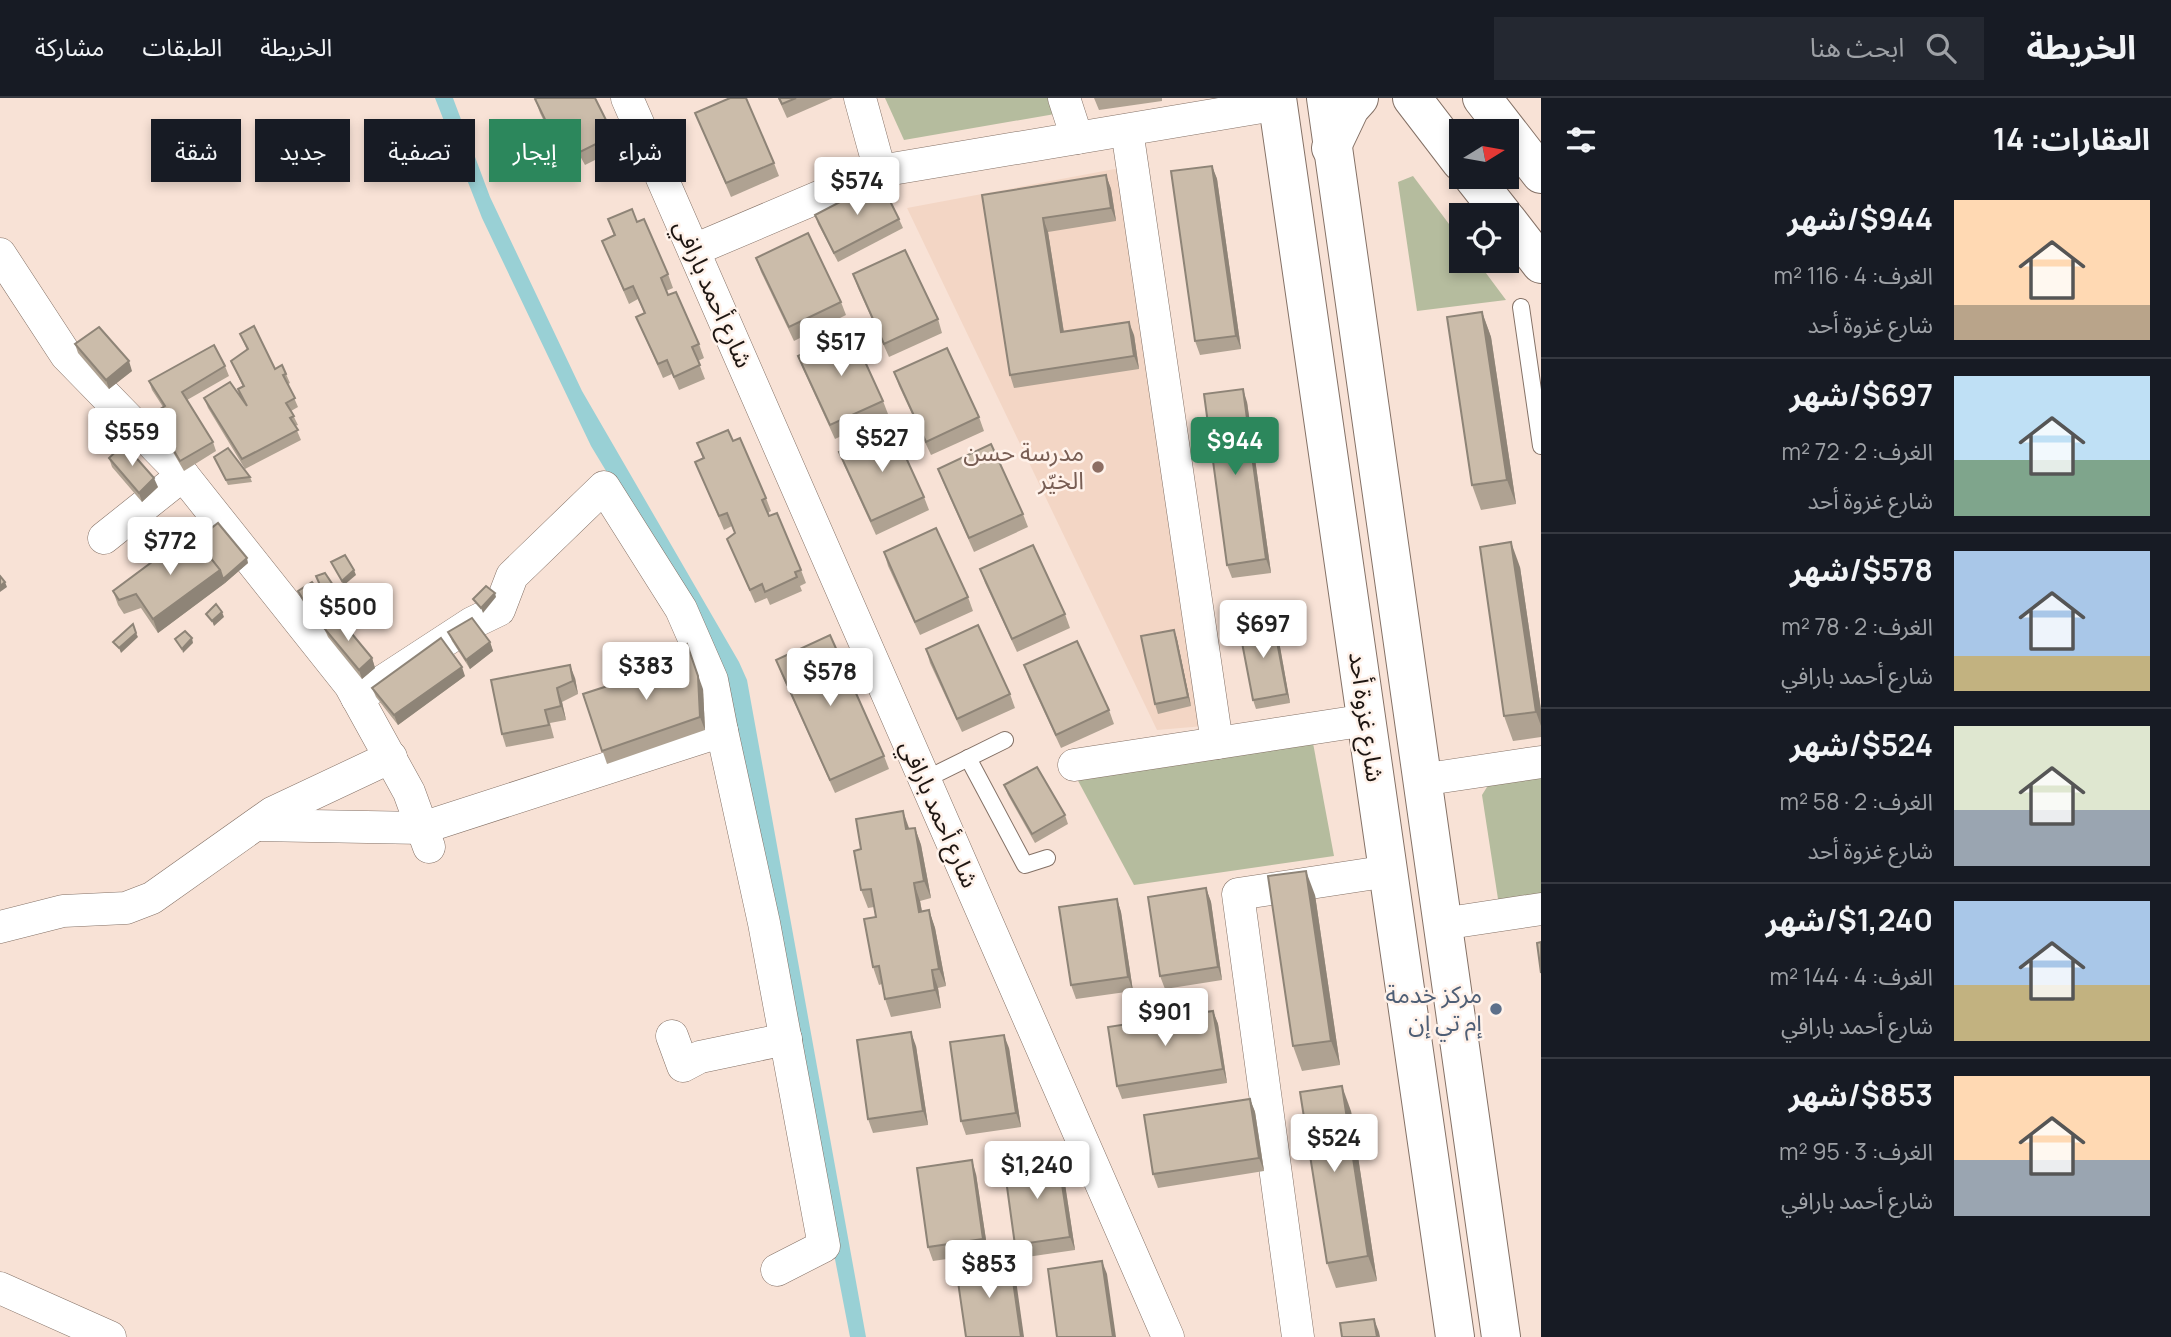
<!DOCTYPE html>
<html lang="ar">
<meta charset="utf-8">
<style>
body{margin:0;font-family:Manrope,"Noto Sans Arabic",sans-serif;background:#242831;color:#f1f3f6;direction:rtl;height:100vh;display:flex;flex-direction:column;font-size:26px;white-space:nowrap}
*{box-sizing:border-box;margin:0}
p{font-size:23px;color:#9ea1a6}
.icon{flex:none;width:38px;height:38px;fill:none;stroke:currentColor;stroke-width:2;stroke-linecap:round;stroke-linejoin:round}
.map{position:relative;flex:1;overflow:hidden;direction:ltr}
.sheet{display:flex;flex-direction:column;background:#171b24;width:630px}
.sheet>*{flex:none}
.banner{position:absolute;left:21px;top:21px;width:665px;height:63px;direction:rtl;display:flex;gap:14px}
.needle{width:46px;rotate:79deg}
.fabs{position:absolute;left:1449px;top:21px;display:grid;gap:14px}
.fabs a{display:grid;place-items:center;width:70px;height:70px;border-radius:0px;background:#171b24;box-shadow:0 4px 10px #0003;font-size:35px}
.price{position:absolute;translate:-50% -60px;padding:0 16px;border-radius:7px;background:#fff;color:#222;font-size:23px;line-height:46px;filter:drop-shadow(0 2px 4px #0008)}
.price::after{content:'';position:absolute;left:50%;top:42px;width:21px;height:16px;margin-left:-10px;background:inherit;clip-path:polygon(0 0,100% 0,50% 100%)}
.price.selected{background:#2c875c;color:#fff}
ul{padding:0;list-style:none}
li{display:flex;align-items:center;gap:21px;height:175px;padding:0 21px}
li+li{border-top:2px solid #363941}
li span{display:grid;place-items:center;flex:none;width:196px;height:140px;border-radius:0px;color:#555}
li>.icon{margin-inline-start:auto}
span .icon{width:84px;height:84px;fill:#fffc;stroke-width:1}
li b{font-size:30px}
h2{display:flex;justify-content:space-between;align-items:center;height:84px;padding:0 21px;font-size:30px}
.chip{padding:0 24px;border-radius:0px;background:#171b24;box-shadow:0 4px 10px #0003;font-size:24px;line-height:63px}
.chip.selected{background:#2c875c;color:#fff}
header{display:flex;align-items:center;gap:42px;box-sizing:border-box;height:98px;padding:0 35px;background:#171b24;border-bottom:2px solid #363941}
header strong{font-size:33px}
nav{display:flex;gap:38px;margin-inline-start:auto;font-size:24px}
.search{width:490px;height:63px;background:#242831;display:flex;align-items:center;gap:18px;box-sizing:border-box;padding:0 24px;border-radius:0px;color:#9ea1a6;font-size:26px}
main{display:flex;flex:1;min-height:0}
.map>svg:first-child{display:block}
.built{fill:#f3d6c5}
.green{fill:#b5bc9e}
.water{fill:#99d0d5}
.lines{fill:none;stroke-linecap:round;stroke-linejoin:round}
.service-casing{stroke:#847166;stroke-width:18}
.minor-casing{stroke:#847166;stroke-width:33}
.primary-casing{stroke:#847166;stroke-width:40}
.service{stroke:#fff;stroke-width:16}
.minor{stroke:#fff;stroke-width:32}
.primary{stroke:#fff;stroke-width:38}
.wall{fill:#afa292}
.shaded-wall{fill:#8e8477}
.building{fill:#cbbcaa;stroke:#8e8477;stroke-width:2}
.education-dot{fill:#8d6e63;stroke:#fff2ea;stroke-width:2.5}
.service-dot{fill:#5c6f8a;stroke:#fff2ea;stroke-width:2.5}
.labels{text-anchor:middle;stroke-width:5;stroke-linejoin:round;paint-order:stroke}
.street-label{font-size:24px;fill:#1e1612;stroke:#fff2ea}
.education-label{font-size:24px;fill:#785e54;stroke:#fff2ea;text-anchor:end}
.service-label{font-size:24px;fill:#4e5e75;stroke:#fff2ea;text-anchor:end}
</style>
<header>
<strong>الخريطة</strong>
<div class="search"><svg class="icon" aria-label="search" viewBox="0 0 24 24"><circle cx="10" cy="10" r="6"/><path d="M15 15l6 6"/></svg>ابحث هنا</div>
<nav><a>الخريطة</a><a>الطبقات</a><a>مشاركة</a></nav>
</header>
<main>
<section class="sheet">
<h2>العقارات: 14<svg class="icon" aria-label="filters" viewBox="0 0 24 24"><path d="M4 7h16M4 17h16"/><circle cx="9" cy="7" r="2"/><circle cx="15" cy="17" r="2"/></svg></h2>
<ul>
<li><span style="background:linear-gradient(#ffd9b3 75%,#b9a48a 0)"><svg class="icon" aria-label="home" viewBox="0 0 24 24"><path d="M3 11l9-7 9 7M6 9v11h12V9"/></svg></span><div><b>$944/شهر</b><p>الغرف: 4 · 116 m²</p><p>شارع غزوة أحد</p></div></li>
<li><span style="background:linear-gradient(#bfe0f5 60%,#7fa58c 0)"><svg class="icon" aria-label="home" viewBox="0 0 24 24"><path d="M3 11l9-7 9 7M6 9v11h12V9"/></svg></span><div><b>$697/شهر</b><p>الغرف: 2 · 72 m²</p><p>شارع غزوة أحد</p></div></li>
<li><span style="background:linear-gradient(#a9c7e8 75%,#c2b280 0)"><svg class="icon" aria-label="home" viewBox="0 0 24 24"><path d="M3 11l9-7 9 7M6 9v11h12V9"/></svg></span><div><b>$578/شهر</b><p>الغرف: 2 · 78 m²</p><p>شارع أحمد بارافي</p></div></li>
<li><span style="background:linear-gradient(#dfe7d0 60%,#9aa5b1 0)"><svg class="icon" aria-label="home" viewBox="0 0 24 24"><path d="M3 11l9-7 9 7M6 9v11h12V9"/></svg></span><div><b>$524/شهر</b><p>الغرف: 2 · 58 m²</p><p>شارع غزوة أحد</p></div></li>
<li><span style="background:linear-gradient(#a9c7e8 60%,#c2b280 0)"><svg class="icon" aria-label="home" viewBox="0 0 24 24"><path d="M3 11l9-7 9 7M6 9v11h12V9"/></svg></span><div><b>$1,240/شهر</b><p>الغرف: 4 · 144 m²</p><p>شارع أحمد بارافي</p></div></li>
<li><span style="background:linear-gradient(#ffd9b3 60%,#9aa5b1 0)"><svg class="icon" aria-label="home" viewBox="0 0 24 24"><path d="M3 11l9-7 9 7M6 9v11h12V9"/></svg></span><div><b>$853/شهر</b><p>الغرف: 3 · 95 m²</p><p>شارع أحمد بارافي</p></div></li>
</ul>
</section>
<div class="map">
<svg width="1541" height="1239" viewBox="0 0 1541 1239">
<rect width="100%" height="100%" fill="#f8e2d6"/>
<!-- built -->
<path class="built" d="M1120,70L1204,628L1157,632L907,110Z"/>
<!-- green -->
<g class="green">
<path d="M885,0H1050L1055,16L904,42Z"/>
<path d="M1413,78L1461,142V163H1477L1506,202L1417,213L1398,84Z"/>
<path d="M1313,645L1334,758L1134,787L1076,679Z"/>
<path d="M1541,674V801L1507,805L1498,801L1482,697L1492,681Z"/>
</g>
<!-- water -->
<path class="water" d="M435,0H453L490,99L582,293L739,564L747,582L866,1239H850L813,1047L690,512L591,348L482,120Z"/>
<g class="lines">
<!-- service casing -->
<g class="service-casing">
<g id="service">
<path d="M1521,209L1541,348"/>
<path d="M968,660L1025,767L1047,760"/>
<path d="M924,682L1005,642"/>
</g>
</g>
<!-- minor casing -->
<g class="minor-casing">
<g id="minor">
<path d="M627,0L1168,1239"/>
<path d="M860,0L880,73"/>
<path d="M1064,0L1077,40"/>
<path d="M1127,32L1217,645"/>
<path d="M694,152L880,73L1279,6"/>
<path d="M0,156L66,257L183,377L350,587L409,694L429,749"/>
<path d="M104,440L183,377"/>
<path d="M722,633L764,825L824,1148L777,1172"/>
<path d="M1074,667L1367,622"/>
<path d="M1421,682L1541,664"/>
<path d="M256,727L422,730L722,633L712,582L681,511L604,389L512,478L499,512L472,525L357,600"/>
<path d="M1442,826L1541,811"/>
<path d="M0,829L63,813L126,810L152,800L272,715L391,659"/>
<path d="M672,938L683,968L700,959L786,941"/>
<path d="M0,1190L110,1239"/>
<path d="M1298,1239L1238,796L1389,773"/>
</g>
</g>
<!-- primary casing -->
<g class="primary-casing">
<g id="primary">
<path d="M1277,0L1455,1239"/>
<path d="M1326,0L1501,1239"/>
<path d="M1412,0L1461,64"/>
<path d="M1482,0L1541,76"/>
<path d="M1331,50L1350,10L1359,0"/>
<path d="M1473,79L1503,117"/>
<path d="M1507,122L1541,166"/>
</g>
</g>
<!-- service -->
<use href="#service" class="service"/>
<!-- minor -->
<use href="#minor" class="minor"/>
<!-- primary -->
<use href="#primary" class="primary"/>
</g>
<!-- wall -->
<g class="wall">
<path d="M778,0H833L787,20Z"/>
<path d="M1094,0H1162V3L1099,12Z"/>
<path d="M535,1L609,28L614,42L610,43L613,53L585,67L579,56L564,64L540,15Z"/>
<path d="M695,15L774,65L779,78L731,99Z"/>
<path d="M1212,68L1217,81L1241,251L1200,257L1195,243Z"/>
<path d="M1106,77L1111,91L1116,123L1048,134L1064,234L1134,237L1139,271L1014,290L1010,277L982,97Z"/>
<path d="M815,117L899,121L903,130L838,164L818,126Z"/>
<path d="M608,121L637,124L668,176L673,190L666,193L668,197L699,246L704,260L698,263L705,281L679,292L672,276L663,280L636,219L644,215L638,201L629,206L602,143L614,138Z"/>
<path d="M756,160L841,204L846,217L794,243L761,174Z"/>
<path d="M853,176L938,221L942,235L889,259L858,190Z"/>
<path d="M1482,214L1491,239L1516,406L1481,412L1472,387Z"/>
<path d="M240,236L275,271L286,276L290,285L288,286L298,309L291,313L298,327L295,328L301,342L245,371L208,310L204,300L241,299L238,291L243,289L231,263L247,252Z"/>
<path d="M75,246L132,273L109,291L78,255Z"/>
<path d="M798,258L883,303L888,316L835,341L803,271Z"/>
<path d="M225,268L229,278L187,302L213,344L216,353L184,373L156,325L152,316L163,309L152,292L149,283Z"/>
<path d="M894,274L979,319L984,333L931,357L899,288Z"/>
<path d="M1247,304L1271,475L1232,480L1227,467Z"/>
<path d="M733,343L766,400L771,413L768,415L801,472L806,485L800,488L802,493L770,507L767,500L755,505L727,441L735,435L732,428L724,432L695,364L703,361L697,345Z"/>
<path d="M839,354L924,399L929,412L876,437L844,367Z"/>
<path d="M214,359L250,379L252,384L228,387Z"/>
<path d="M109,360L158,389L142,404L112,369Z"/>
<path d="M938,371L1023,416L1028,429L974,454L943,384Z"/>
<path d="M196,442L248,465L225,485L158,535L141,510L124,516L118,507L113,493Z"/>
<path d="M884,454L968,499L973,513L920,537L888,468Z"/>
<path d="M1520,469L1541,612V639L1513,643L1504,618Z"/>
<path d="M980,471L1065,516L1070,530L1017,554L985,485Z"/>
<path d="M333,487L335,491L319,498L307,509L298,493L315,488Z"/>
<path d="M1273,523L1277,532L1290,605L1256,611L1253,602Z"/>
<path d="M324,530L372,560L375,570L362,581L328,539Z"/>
<path d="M1174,532L1177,541L1191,608L1158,616L1155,606Z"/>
<path d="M448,534L490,544L493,553L470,571L452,543Z"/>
<path d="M926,551L1010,596L1015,610L962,634L930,565Z"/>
<path d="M776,562L884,658L889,671L835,695L781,575Z"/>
<path d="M1024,567L1109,612L1114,626L1061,650L1029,581Z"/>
<path d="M465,578L398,627L376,599L372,590Z"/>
<path d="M575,580L578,596L562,604L566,622L550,625L554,640L506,649L502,636L491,582Z"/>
<path d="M703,591L705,632L607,666L583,596Z"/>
<path d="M1004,687L1065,717L1068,726L1035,745L1008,697Z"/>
<path d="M915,730L921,747L931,800L920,803L922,813L929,812L935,830L946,888L938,890L941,910L891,919L885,901L882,886L879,887L873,869L876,819L874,809L868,810L861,792V751L909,731Z"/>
<path d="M1206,790L1211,804L1222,882L1165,891L1160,878Z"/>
<path d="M1315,797L1340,967L1302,973L1293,948Z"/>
<path d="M1117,801L1121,814L1133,893L1076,901L1071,887Z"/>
<path d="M1213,913L1218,926L1227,985L1122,1001L1117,988Z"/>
<path d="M916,948L928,1027L873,1035L868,1021Z"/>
<path d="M1009,950L1021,1029L966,1037L961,1023Z"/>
<path d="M1250,1001L1255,1014L1264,1073L1158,1090L1153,1076Z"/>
<path d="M1351,1013L1377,1183L1336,1190L1327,1165Z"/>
<path d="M1058,1060L1063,1073L1075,1152L1020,1160L1015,1147Z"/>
<path d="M976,1076L988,1155L933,1163L928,1149Z"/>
</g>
<!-- shaded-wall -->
<g class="shaded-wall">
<path d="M1212,68L1217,81L1241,251L1236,238Z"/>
<path d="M1106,77L1111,91L1116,123L1111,110Z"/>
<path d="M1043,120L1048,134L1066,248L1061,234Z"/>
<path d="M1482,214L1491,239L1516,406L1507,382Z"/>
<path d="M1129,224L1134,237L1139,271L1134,258Z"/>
<path d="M129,263L132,273L109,291L106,282Z"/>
<path d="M1243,291L1247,304L1271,475L1266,461Z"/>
<path d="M154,380L158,389L142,404L139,395Z"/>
<path d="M1511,444L1520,469L1541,612V628L1536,614Z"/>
<path d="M247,460L248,465L225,485L223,481Z"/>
<path d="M220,472L225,485L158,535L153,521Z"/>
<path d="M354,472L356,477L343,488L342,483Z"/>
<path d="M5,484L7,489L0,494V488Z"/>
<path d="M318,493L319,498L307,509L305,505Z"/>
<path d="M495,495L496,499L483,515L481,510Z"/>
<path d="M222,514L224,519L214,528L212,523Z"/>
<path d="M1273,523L1277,532L1290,605L1287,596Z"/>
<path d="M1174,532L1177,541L1191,608L1188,599Z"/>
<path d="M136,535L138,539L121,555L119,550Z"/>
<path d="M192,540L193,545L183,555L182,551Z"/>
<path d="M490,544L493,553L470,571L466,562Z"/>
<path d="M687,546L703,591L705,632L700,619Z"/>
<path d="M372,560L375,570L362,581L359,572Z"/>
<path d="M570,567L575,580L578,596L573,583Z"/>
<path d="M462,569L465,578L398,627L394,617Z"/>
<path d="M557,590L562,604L566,622L561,608Z"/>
<path d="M903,713L909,730L906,731Z"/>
<path d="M915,730L921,747L931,800L924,783Z"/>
<path d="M1306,773L1315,797L1340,967L1331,943Z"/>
<path d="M914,785L920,803L925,831L919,814Z"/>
<path d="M1206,790L1211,804L1222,882L1218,869Z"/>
<path d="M1117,801L1121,814L1133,893L1128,879Z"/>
<path d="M929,812L935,830L946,888L939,871Z"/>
<path d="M932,872L938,890L941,910L935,892Z"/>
<path d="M1213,913L1218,926L1227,985L1223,971Z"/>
<path d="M911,934L916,948L928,1027L923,1013Z"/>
<path d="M1004,937L1009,950L1021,1029L1016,1015Z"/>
<path d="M1342,988L1351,1013L1377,1183L1368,1158Z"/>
<path d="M1250,1001L1255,1014L1264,1073L1259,1060Z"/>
<path d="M1058,1060L1063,1073L1075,1152L1070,1139Z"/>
<path d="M972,1062L976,1076L988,1155L983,1141Z"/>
<path d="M1010,1162L1015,1175L1024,1239H1021Z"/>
<path d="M1102,1163L1107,1176L1116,1239H1113Z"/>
<path d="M1374,1221L1379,1234L1380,1239H1377Z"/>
</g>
<!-- building -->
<g class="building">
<path d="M537,0H595L609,28L604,30L608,40L580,54L574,43L559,50L535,1Z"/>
<path d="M730,0H746L774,65L726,85L695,15Z"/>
<path d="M779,0H796L782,6Z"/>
<path d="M1212,68L1236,238L1195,243L1171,73Z"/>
<path d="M1106,77L1111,110L1043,120L1061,234L1129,224L1134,258L1010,277L982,97Z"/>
<path d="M880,83L899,121L834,155L815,117Z"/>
<path d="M632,111L637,124L644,121L668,176L661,180L668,197L676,194L699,246L692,249L700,267L674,279L667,262L658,266L636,219L645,215L633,188L624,192L602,143L615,137L608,121Z"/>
<path d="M808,135L841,204L789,229L756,160Z"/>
<path d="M905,152L938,221L884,246L853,176Z"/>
<path d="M1482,214L1507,382L1472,387L1447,219Z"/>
<path d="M254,228L275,271L282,267L286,276L283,277L295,300L286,305L294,318L290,320L298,332L242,361L204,300L230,284L247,308L238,291L244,288L231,263L248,251L240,236Z"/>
<path d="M99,229L129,263L106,282L75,246Z"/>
<path d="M851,233L883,303L830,327L798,258Z"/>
<path d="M214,247L225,268L182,294L213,344L180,363L152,316L165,308L149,283Z"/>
<path d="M947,250L979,319L926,344L894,274Z"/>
<path d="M1243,291L1266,461L1227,467L1204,296Z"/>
<path d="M892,329L924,399L871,423L839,354Z"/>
<path d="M728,332L733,343L740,340L766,400L762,402L769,418L777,415L801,472L795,474L797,479L765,494L762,486L750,492L727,441L735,435L727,415L719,418L695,364L704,360L697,345Z"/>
<path d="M124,346L154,380L139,395L109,360Z"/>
<path d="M991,346L1023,416L969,440L938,371Z"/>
<path d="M228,350L250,379L226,382L214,359Z"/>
<path d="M218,425L247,460L223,481L220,472L196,442Z"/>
<path d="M936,430L968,499L915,524L884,454Z"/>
<path d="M191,435L220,472L153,521L136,496L119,502L113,493Z"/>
<path d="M1511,444L1536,614L1504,618L1480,449Z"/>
<path d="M1033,447L1065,516L1012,541L980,471Z"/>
<path d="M345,457L354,472L342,483L331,464Z"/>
<path d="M325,475L333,487L318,493L305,505L298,493L312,484L315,488L320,487L316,478Z"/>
<path d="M0,478L5,484L0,488Z"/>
<path d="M486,488L495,495L481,510L473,501Z"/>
<path d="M216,506L222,514L212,523L206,516Z"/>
<path d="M338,519L372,560L359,572L324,530Z"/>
<path d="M472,520L490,544L466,562L448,534Z"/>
<path d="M1273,523L1287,596L1253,602L1239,529Z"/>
<path d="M133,526L136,535L119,550L113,544Z"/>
<path d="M978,527L1010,596L957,621L926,551Z"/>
<path d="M1174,532L1188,599L1155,606L1141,538Z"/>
<path d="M185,533L192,540L182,551L175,541Z"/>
<path d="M830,537L884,658L830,682L776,562Z"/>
<path d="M441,540L462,569L394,617L372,590Z"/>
<path d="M1077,543L1109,612L1056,637L1024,567Z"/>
<path d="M687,546L698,578L700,619L602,653L583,596L660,571L658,563Z"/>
<path d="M570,567L573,583L557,590L561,608L545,612L549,627L502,636L491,582Z"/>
<path d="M1037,669L1065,717L1032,736L1004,687Z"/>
<path d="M903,713L906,731L915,730L924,783L914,785L919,814L929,812L939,871L932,872L935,892L885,901L879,868L873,869L864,821L876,819L871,791L861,792L854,753L861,751L856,721Z"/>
<path d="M1306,773L1331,943L1293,948L1268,778Z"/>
<path d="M1206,790L1218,869L1160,878L1148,799Z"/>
<path d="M1117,801L1128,879L1071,887L1059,809Z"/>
<path d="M1541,844V875L1537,845Z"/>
<path d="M1213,913L1223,971L1117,988L1108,929Z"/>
<path d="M911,934L923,1013L868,1021L857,942Z"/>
<path d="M1004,937L1016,1015L961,1023L950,944Z"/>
<path d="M1342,988L1368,1158L1327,1165L1300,994Z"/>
<path d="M1250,1001L1259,1060L1153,1076L1144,1017Z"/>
<path d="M1058,1060L1070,1139L1015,1147L1004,1067Z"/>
<path d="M972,1062L983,1141L928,1149L917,1070Z"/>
<path d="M1010,1162L1021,1239H966L956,1170Z"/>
<path d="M1102,1163L1113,1239H1057L1048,1171Z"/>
<path d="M1374,1221L1377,1239H1342L1340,1225Z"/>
</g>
<!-- markers -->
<circle class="education-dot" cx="1098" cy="369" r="7"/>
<circle class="service-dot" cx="1496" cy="911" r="7"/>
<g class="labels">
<!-- street labels -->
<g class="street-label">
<text transform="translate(713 196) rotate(66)" y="8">شارع أحمد بارافي</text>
<text transform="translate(1366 619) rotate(82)" y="8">شارع غزوة أحد</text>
<text transform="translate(939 716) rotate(66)" y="8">شارع أحمد بارافي</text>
</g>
<!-- education labels -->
<g class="education-label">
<text x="1084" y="363">مدرسة حسن<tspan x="1084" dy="28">الخيّر</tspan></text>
</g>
<!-- service labels -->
<g class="service-label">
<text x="1482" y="905">مركز خدمة<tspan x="1482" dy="28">إم تي إن</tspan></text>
</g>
</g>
</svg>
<div class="fabs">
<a><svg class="needle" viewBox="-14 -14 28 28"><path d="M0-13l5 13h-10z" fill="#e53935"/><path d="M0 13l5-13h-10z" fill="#9ea1a6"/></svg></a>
<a><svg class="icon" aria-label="locate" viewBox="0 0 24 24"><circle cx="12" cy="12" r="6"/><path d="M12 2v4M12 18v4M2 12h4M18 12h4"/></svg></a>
</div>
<b class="price" style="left:857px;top:119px">$574</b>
<b class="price" style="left:841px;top:280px">$517</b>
<b class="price" style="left:132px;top:370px">$559</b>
<b class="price" style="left:882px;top:376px">$527</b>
<b class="price selected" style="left:1235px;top:379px">$944</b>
<b class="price" style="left:170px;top:479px">$772</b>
<b class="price" style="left:348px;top:545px">$500</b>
<b class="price" style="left:1263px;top:562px">$697</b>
<b class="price" style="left:646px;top:604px">$383</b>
<b class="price" style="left:830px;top:610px">$578</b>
<b class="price" style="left:1165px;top:950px">$901</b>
<b class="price" style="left:1334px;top:1076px">$524</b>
<b class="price" style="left:1037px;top:1103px">$1,240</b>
<b class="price" style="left:989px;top:1202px">$853</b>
<div class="banner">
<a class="chip">شراء</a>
<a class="chip selected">إيجار</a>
<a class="chip">تصفية</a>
<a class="chip">جديد</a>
<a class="chip">شقة</a>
</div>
</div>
</main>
